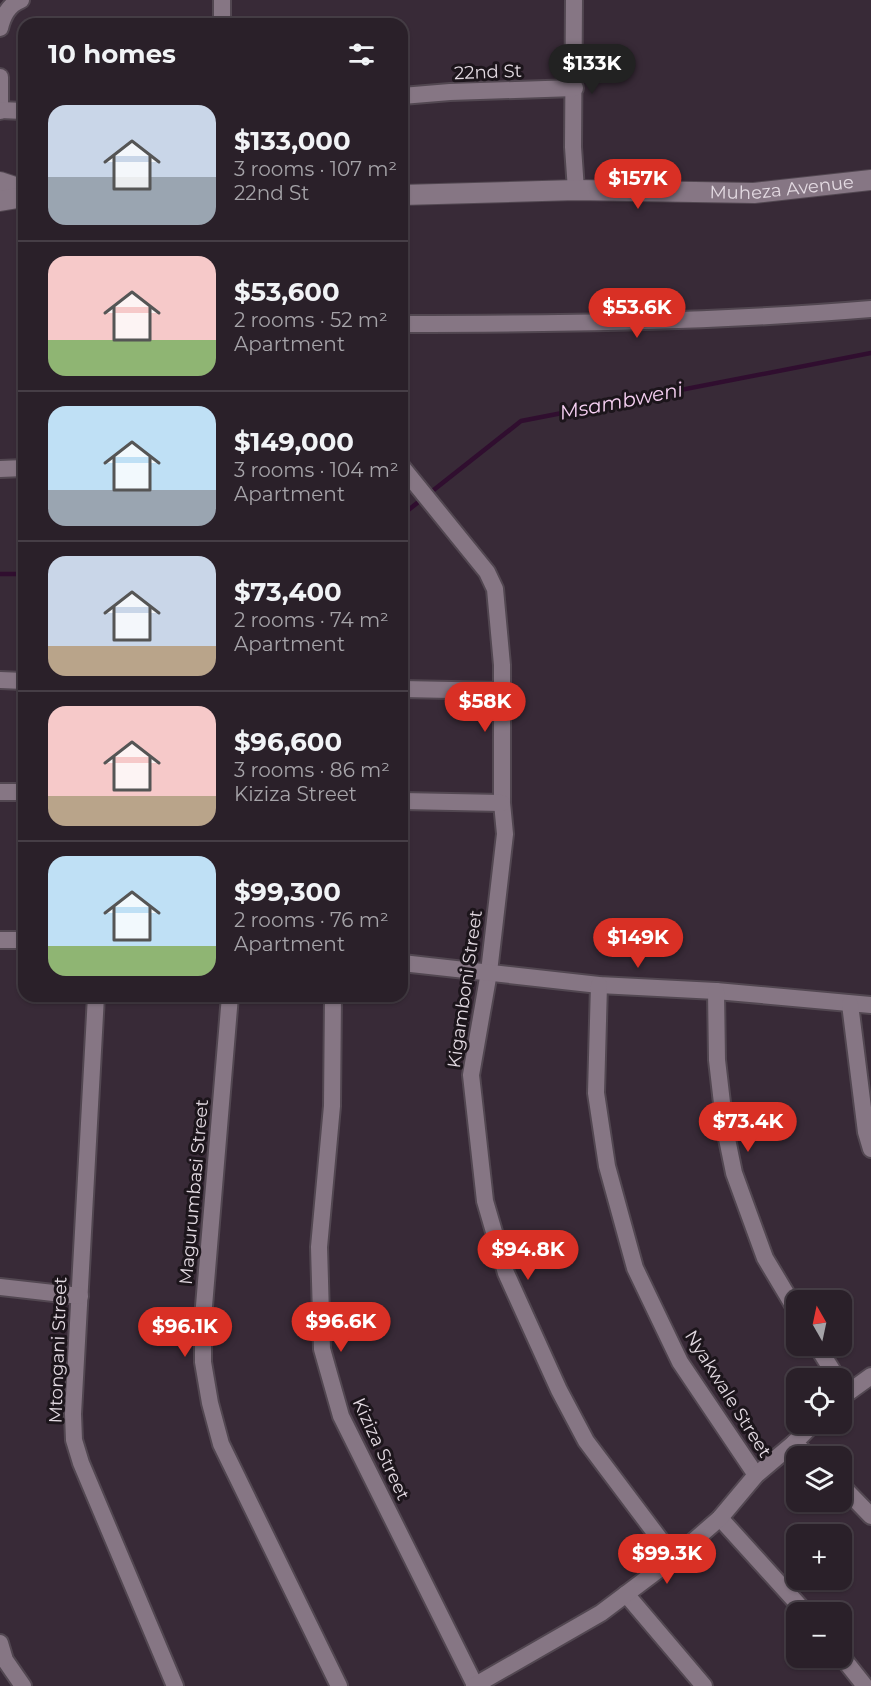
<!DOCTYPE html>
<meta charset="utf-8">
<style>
body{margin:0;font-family:Montserrat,sans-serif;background:#322831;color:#f1f3f6;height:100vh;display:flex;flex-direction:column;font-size:22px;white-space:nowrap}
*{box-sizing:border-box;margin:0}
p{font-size:20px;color:#a5a3a8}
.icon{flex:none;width:33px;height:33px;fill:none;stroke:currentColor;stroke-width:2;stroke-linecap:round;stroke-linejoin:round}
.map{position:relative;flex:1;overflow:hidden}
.details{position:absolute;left:18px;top:18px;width:390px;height:984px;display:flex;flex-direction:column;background:#2a2029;border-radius:18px;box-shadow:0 2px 4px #0004,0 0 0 2px #463e46}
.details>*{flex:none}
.needle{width:39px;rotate:351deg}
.buttons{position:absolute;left:786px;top:1290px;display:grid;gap:12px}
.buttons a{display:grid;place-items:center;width:66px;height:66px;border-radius:12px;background:#2a2029;box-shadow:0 2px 4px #0004,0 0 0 2px #463e46;font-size:30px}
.price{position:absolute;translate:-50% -51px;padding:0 14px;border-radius:21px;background:#d93025;color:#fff;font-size:20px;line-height:39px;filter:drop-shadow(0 2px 3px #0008)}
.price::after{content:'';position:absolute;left:50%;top:36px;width:18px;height:14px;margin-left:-9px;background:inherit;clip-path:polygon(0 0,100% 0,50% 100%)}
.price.selected{background:#222;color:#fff}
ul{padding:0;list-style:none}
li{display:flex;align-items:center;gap:18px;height:150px;padding:0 30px}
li+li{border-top:2px solid #463e46}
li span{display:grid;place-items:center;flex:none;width:168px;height:120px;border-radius:18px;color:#555}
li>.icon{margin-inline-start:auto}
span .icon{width:72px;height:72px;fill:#fffc;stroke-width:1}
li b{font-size:26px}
h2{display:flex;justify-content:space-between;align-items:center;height:72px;padding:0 30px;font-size:26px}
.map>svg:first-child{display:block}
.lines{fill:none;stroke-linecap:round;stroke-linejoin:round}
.stream{stroke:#300e2f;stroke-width:4.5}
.minor-casing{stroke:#524751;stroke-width:20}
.tertiary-casing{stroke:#524751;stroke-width:22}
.minor{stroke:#867684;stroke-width:16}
.tertiary{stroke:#867684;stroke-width:20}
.labels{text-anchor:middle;stroke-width:6;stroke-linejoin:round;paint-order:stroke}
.street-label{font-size:18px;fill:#e3dae2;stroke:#1c151b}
.water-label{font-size:20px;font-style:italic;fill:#f7d0f3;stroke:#1c151b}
</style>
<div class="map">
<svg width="871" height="1686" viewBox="0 0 871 1686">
<rect width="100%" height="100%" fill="#382a37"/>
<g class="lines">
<!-- stream -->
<g class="stream">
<path d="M402,515L521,421L871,353"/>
<path d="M0,574H24"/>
</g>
<!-- minor casing -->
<g class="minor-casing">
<g id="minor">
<path d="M222,0V24"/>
<path d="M574,0L573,147L576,190"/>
<path d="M0,28C3,16 8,5 21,0"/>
<path d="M0,77V111"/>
<path d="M402,96L450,92L575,88"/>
<path d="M0,110L24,111"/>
<path d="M402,324C558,324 715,322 871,309"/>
<path d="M402,467L487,572L495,589L502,665V803L505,834L489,972L471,1075L485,1201L506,1273L559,1390L586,1441L674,1558"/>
<path d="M0,469L24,468"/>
<path d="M0,680L24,681"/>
<path d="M402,689L502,691"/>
<path d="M0,792H24"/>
<path d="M402,801L502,803"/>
<path d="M0,940H24"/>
<path d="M402,963L599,985L716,991L871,1005"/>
<path d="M599,985L596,1093L607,1166L635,1268L680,1362L756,1475"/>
<path d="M716,991L717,1060L725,1129L734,1173L765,1258L796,1310"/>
<path d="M96,996L73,1414L74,1440L81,1463L175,1686"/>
<path d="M230,996L203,1318V1362L210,1403L221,1444L339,1686"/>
<path d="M333,996L332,1106L319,1247L322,1349L341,1416L475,1685"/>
<path d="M850,1004L866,1132L871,1149"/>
<path d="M0,1287L80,1296"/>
<path d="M817,1346L837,1378"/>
<path d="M842,1397L871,1376"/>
<path d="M794,1443L809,1456"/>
<path d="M842,1486L871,1516"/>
<path d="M720,1518L805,1612"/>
<path d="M626,1594L704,1686"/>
<path d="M0,1643L5,1660L23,1686"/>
<path d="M842,1657L865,1686"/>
<path d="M474,1686L601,1613L674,1558L720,1518L756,1475L794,1443L813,1424"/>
</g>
</g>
<!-- tertiary casing -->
<g class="tertiary-casing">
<g id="tertiary">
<path d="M0,182L24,190"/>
<path id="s1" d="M402,195L576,190L754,193L871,180"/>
<path d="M0,201L24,197"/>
</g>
</g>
<!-- minor -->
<use href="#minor" class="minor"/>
<!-- tertiary -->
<use href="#tertiary" class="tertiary"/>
</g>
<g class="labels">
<!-- street labels -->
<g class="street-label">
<text transform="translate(488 72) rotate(-2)" y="6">22nd St</text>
<text dy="6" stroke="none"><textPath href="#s1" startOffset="380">Muheza Avenue</textPath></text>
<text transform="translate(465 989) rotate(-82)" y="6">Kigamboni Street</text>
<text transform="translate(194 1192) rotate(-85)" y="6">Magurumbasi Street</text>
<text transform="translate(58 1350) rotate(-88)" y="6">Mtongani Street</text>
<text transform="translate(728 1394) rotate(58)" y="6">Nyakwale Street</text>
<text transform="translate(381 1449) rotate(65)" y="6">Kiziza Street</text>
</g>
<!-- water labels -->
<g class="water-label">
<text transform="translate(621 401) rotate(-11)" y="7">Msambweni</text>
</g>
</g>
</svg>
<div class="buttons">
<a><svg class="needle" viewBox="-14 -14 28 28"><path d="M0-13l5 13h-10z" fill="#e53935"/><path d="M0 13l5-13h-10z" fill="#a5a3a8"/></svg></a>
<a><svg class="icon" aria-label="locate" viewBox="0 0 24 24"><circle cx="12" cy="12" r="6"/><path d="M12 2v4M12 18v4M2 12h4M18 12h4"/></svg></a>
<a><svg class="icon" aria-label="layers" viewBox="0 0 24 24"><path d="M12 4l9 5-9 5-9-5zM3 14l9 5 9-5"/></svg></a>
<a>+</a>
<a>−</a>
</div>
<b class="price selected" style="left:592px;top:95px">$133K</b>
<b class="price" style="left:638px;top:210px">$157K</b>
<b class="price" style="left:637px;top:339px">$53.6K</b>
<b class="price" style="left:485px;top:733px">$58K</b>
<b class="price" style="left:638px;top:969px">$149K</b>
<b class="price" style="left:748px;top:1153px">$73.4K</b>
<b class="price" style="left:528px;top:1281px">$94.8K</b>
<b class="price" style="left:341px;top:1353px">$96.6K</b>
<b class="price" style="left:185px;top:1358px">$96.1K</b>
<b class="price" style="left:667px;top:1585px">$99.3K</b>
<section class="details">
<h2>10 homes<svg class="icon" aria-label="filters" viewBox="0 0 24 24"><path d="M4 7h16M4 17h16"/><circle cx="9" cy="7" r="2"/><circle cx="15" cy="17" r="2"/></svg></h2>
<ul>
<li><span style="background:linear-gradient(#c9d6e8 60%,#9aa5b1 0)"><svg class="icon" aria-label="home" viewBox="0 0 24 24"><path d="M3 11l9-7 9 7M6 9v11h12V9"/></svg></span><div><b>$133,000</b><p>3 rooms · 107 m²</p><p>22nd St</p></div></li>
<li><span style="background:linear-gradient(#f6c9c9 70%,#8fb573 0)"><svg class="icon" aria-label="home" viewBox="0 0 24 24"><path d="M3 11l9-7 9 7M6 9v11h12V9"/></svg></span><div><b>$53,600</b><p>2 rooms · 52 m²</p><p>Apartment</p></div></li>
<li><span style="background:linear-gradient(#bfe0f5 70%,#9aa5b1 0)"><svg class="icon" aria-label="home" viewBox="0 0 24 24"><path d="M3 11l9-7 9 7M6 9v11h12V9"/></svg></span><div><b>$149,000</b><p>3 rooms · 104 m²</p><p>Apartment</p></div></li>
<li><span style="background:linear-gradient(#c9d6e8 75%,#b9a48a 0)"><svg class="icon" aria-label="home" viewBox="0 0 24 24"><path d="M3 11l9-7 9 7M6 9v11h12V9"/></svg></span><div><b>$73,400</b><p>2 rooms · 74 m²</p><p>Apartment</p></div></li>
<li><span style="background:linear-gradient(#f6c9c9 75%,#b9a48a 0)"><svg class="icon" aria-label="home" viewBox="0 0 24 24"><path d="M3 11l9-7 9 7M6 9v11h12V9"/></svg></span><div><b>$96,600</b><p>3 rooms · 86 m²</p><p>Kiziza Street</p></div></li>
<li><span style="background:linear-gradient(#bfe0f5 75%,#8fb573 0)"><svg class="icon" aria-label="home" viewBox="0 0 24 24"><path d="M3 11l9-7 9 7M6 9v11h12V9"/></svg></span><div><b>$99,300</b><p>2 rooms · 76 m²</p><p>Apartment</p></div></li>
</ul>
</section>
</div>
